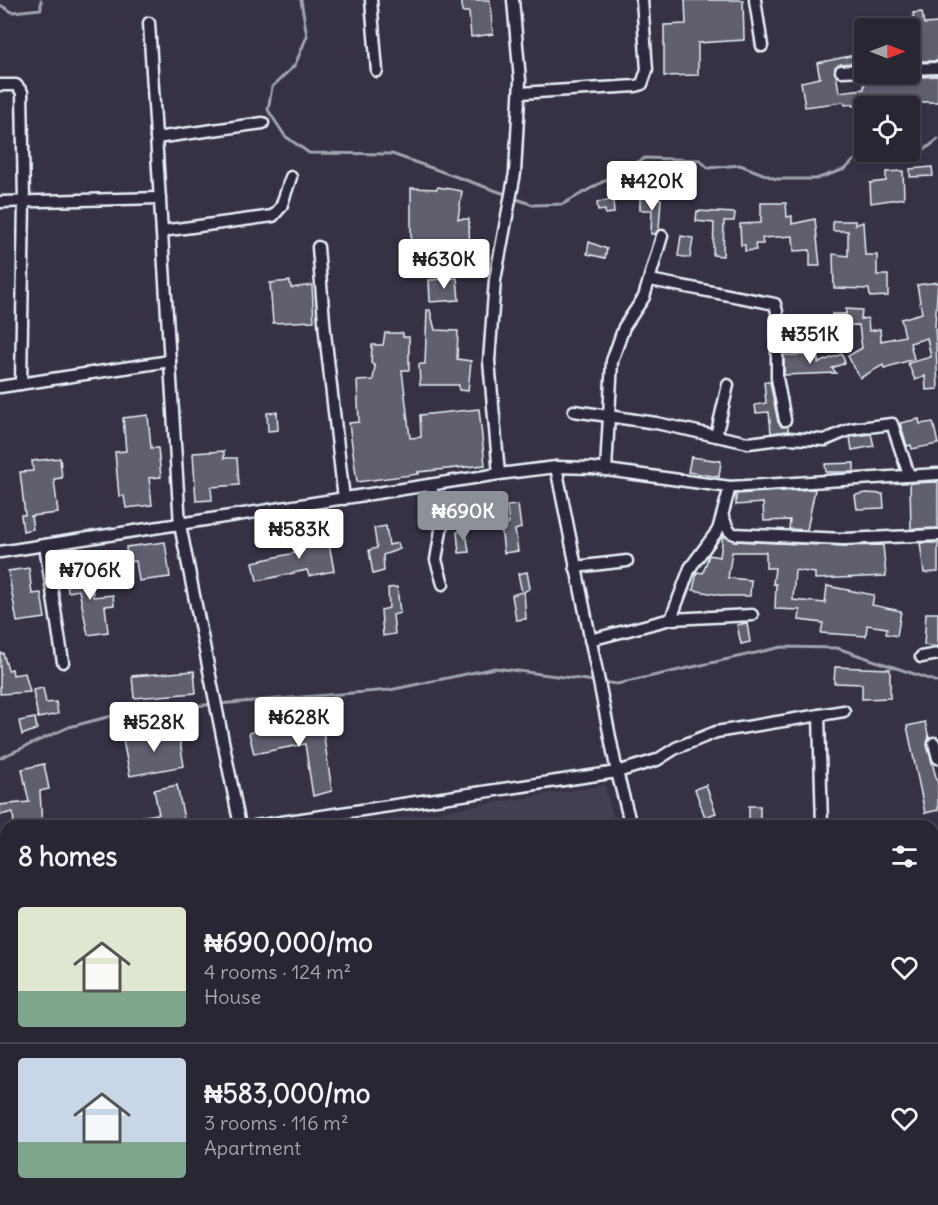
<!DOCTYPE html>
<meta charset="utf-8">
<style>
body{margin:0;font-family:Delius,sans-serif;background:#302e3b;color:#f1f3f6;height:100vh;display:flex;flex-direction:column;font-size:22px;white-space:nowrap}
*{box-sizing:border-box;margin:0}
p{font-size:20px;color:#a5a5ac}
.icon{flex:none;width:33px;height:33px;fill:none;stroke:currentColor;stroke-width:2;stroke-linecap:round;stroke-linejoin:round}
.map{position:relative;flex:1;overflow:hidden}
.panel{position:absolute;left:0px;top:820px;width:939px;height:386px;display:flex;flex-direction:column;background:#282633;border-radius:18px 18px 0 0;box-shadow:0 3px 9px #0003,0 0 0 2px #44434e}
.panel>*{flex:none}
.needle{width:39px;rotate:90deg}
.fabs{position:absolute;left:854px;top:18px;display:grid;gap:12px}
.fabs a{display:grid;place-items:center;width:66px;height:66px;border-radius:6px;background:#282633;box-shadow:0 3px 9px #0003,0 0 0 2px #44434e;font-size:30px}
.price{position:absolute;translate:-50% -51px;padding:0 14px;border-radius:6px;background:#fff;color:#222;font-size:20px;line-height:39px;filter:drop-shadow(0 2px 3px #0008)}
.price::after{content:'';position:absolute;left:50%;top:36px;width:18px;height:14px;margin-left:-9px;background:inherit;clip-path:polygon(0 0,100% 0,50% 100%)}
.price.on{background:#8c9099;color:#fff}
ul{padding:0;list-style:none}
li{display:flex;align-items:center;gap:18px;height:150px;padding:0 18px}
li+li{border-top:2px solid #44434e}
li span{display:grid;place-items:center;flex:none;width:168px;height:120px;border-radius:6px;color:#555}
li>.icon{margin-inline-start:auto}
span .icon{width:72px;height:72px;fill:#fffc;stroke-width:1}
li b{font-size:26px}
h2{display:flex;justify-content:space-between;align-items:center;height:72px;padding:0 18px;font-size:26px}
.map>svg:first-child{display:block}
.built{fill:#433f51}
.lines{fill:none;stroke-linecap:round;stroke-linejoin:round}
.stream{stroke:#a0a4af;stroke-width:3}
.building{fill:#605e6e;stroke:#e8f1f8;stroke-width:1.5}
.minor-casing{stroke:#e8f1f8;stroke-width:15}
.minor{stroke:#2f2a3d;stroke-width:10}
</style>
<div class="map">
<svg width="938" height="1205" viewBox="0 0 938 1205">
<rect width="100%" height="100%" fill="#363244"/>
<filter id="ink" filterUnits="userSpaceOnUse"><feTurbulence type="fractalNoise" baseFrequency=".0167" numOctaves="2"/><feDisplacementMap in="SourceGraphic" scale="12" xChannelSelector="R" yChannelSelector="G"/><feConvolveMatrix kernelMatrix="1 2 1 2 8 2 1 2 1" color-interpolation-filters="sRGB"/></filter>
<g filter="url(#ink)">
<!-- built -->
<path class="built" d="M605,785L615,826H349Z"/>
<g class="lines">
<!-- stream -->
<g class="stream">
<path d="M301,0L307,36L295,65L272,87L268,110L285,136L309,153L392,154L508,195"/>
<path d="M0,5L12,12L41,9V0"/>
<path d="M909,149C920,155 930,146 938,139"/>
<path d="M514,198L533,205L563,204L645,158L700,160L708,168L740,165L776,179H816L845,169L864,151"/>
<path d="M0,758L69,727L131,711L390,690L495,668L617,684L782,647L837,648L938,682"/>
</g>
</g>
<!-- building -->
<g class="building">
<path d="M462,0H490L493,34L471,37L469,12H462Z"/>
<path d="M685,0H743L744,40L698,43V75L664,76V25L686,24Z"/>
<path d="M922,12L924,24L938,23V61H918L913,13Z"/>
<path d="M864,53V62L841,64L835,67L839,92L864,89V83H888L887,79L938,76V102H919V116H909V106H853V104L845,105L844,102L805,107L801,82L820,78L817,63Z"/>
<path d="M932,167L933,176L910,177V169Z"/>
<path d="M903,171L904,198L871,203L870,183L886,181V172Z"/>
<path d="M438,187L462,191L458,219H469L470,272H452L451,243L411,242V188L437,189Z"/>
<path d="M640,198L661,199L659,229L655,234H651L652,210H640Z"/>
<path d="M613,200L614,213L605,214V210L598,211L597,202Z"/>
<path d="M761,203H786L787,217L792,216V224L815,219L820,266H810V250L794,251L793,236L762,238L763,244H755L756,250L745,251V245H741L740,224L761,223Z"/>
<path d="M697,211L735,213L734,221H724L723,256L713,255L714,223L696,221Z"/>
<path d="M833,221H855V225L863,222L865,255H877V275H888V296L870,297L869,289L834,288L833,254L848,256V231H833Z"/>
<path d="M681,236L693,238L690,258L678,256Z"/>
<path d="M589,242L607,249L605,258L587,254Z"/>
<path d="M457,278L459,300L430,302L429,280Z"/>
<path d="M290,281L291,288L312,285L314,321L273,323L270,283Z"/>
<path d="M938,282L935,325L938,389L926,390L925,376L915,380L908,363L931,357L927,338L910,343L914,359L884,368L883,365L860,378L848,356L862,348L859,325L832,326V314H846V309L862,310L861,319L868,318L869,331L880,329L881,341L905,336L901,319L922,313L917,285Z"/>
<path d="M427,310H430L435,330L458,331L457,359L471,361L468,391L459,390V385H420L419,364H425Z"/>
<path d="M385,333H403V337H409V370H402L410,438L421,437L420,415L479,409L485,465L418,472L419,474L357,482L349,423L359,422L357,381L373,380L375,366L371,363L372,345H383Z"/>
<path d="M842,354L845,363L832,368L836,373L784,375V355H808V360L818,359V363Z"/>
<path d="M764,382H770L778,422L782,427L788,426V431L771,433L769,412L756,413L755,405L766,403Z"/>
<path d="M277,412L278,430L268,431L267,413Z"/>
<path d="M148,415L151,448H158L161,477L149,478L152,505L126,508L124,496H119L115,452L126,451L123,418Z"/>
<path d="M919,419L920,424L933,422L938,444L912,449L911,445L907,446L900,423Z"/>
<path d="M871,434L874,446L852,450L850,437Z"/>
<path d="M224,451V458H237L239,485L211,487L212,500L196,501L193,453Z"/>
<path d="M691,457L721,461L719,477L688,472Z"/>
<path d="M60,458L62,478L54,479L58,513L31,516L33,529L23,531L21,515H25L20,472L33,471L32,461Z"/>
<path d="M854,463V472H826L825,464Z"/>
<path d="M938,482V528L911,529L910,483Z"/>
<path d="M815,489L807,530L789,529L790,520L764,521L763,503L736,505V494Z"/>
<path d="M866,493L883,494L884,508L857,509L855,495Z"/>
<path d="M518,505L521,528L515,530L518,551L504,553L501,526L509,524L507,506Z"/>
<path d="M386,526L389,545L398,543L400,549L383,555L384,571L373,574L369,550L377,548L374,528Z"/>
<path d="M466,531L469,552L459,553L457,532Z"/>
<path d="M327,532L334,571L309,576L307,570L257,581L253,562L304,551L301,537Z"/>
<path d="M723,535L734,541L844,546L883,545L886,576L815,579V573L795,570L793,600L825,603L827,586L874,595L872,605L901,611L897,636L886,634L887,628L867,625L866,636L821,633L823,623L799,620L800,610L775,609L776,584H773L775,568H766V552H732L728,578L751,580L750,596H725L693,590L697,572L703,573L709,555L720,557Z"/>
<path d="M165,542L170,577L139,581L136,561L127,562L126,547Z"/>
<path d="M920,543H938V572L924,573Z"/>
<path d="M29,568L32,594L41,593L45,618L17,622L8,571Z"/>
<path d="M92,570L93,597L113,595L114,605L105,606L108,632L88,635L79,590L68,592L65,573Z"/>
<path d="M527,572L530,588L524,592L526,619L516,620L512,595L522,592L518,574Z"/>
<path d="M397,587L400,613L393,615L395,634L383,636L381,610L389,608L388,588Z"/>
<path d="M926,613H938V647L924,645Z"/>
<path d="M747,623L750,642L741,644L737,625Z"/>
<path d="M0,653H3L8,670L12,669L13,675L25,673L30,692L0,694Z"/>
<path d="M835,667L890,669V698L862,699V684L834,683Z"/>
<path d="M194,671L196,693L134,698L132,676Z"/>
<path d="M43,688L46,703L56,702L58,714L38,718L33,690Z"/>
<path d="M321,717L332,791L313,796L305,744L254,754L249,733L272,726Z"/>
<path d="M35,718L37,729L22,735L19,721Z"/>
<path d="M925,722L929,738L927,745L938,784V810L925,813L907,726Z"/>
<path d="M178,730L184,766L130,776L123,740Z"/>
<path d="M44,764L49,789L40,791L42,826H14L13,812L0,815V805L29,802L22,769Z"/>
<path d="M177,785L184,819L156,826H139L138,817L159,814L154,790Z"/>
<path d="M706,785L716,813L705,817L695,789Z"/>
<rect x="749" y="806" width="11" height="19"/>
</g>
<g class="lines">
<!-- minor casing -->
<g class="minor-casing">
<g id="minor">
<path d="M371,0L377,71"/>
<path d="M755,0L762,46"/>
<path d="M149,23L180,525L240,826"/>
<path d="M909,69L938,68"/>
<path d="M841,71L864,70"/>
<path d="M0,85H16L22,92L24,201L21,384"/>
<path d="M520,93L636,86L642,84L647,70L642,0"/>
<path d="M156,138L263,123"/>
<path d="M0,202L160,198"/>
<path d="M162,231L273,216L281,207L291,177"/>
<path d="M318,247L325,333L344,499"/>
<path d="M650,280L775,304L777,312V378L785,420"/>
<path d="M0,387L170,361"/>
<path d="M574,411L656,423L749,443L788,438L825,440L851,429L892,424L909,475"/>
<path d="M716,436L728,385"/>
<path d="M556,467L617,772L631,826"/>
<path d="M606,470L612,361L624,327L644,297L662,236"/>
<path d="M499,474L489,361L495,280L515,173L520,80L513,0"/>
<path d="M430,485L442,524L436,560L443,584"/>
<path d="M723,517L729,531L734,534L844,539L938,535"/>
<path d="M45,545L63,662"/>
<path d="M0,552L499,474L556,467L592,468L730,487L938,474"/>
<path d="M575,567L627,561"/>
<path d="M671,619L690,568L718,530L730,487"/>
<path d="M590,640L671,619L752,615"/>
<path d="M921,657L938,654"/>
<path d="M819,715L822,826"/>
<path d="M934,743L938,758"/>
<path d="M255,826L617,772L657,760L676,748L716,732L844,711"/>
<path d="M933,882L938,880"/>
<path d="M0,890L6,888"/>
<path d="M0,1171L6,1170"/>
<path d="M56,1200L58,1205"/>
<path d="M325,1200L326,1205"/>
<path d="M479,1200L480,1205"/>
<path d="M629,1200L630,1205"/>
<path d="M769,1200L770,1205"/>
<path d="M908,1200L909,1205"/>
</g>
</g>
<!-- minor -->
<use href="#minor" class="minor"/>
</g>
</g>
</svg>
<div class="fabs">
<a><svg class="needle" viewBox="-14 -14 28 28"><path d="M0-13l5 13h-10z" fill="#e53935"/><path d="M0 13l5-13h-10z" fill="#a5a5ac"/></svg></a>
<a><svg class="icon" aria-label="locate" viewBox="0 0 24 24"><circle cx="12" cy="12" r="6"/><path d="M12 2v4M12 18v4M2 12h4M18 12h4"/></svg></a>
</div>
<b class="price" style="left:652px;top:212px">₦420K</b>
<b class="price" style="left:444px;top:290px">₦630K</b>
<b class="price" style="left:810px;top:365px">₦351K</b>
<b class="price on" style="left:463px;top:542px">₦690K</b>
<b class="price" style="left:299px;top:560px">₦583K</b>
<b class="price" style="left:90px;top:601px">₦706K</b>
<b class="price" style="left:299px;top:748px">₦628K</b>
<b class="price" style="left:154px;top:753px">₦528K</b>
<section class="panel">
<h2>8 homes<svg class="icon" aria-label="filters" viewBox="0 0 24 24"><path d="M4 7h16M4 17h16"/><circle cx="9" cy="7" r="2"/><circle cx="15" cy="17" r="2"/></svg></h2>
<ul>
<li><span style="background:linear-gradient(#dfe7d0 70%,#7fa58c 0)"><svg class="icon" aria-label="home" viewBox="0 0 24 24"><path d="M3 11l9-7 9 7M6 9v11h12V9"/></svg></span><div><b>₦690,000/mo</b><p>4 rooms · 124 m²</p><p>House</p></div><svg class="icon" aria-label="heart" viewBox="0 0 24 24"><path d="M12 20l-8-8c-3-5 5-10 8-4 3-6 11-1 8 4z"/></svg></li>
<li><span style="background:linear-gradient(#c9d6e8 70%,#7fa58c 0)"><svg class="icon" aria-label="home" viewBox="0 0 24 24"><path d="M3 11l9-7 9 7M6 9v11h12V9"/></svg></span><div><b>₦583,000/mo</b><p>3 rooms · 116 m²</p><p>Apartment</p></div><svg class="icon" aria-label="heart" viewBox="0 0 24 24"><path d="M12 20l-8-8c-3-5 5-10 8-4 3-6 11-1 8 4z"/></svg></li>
</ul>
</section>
</div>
